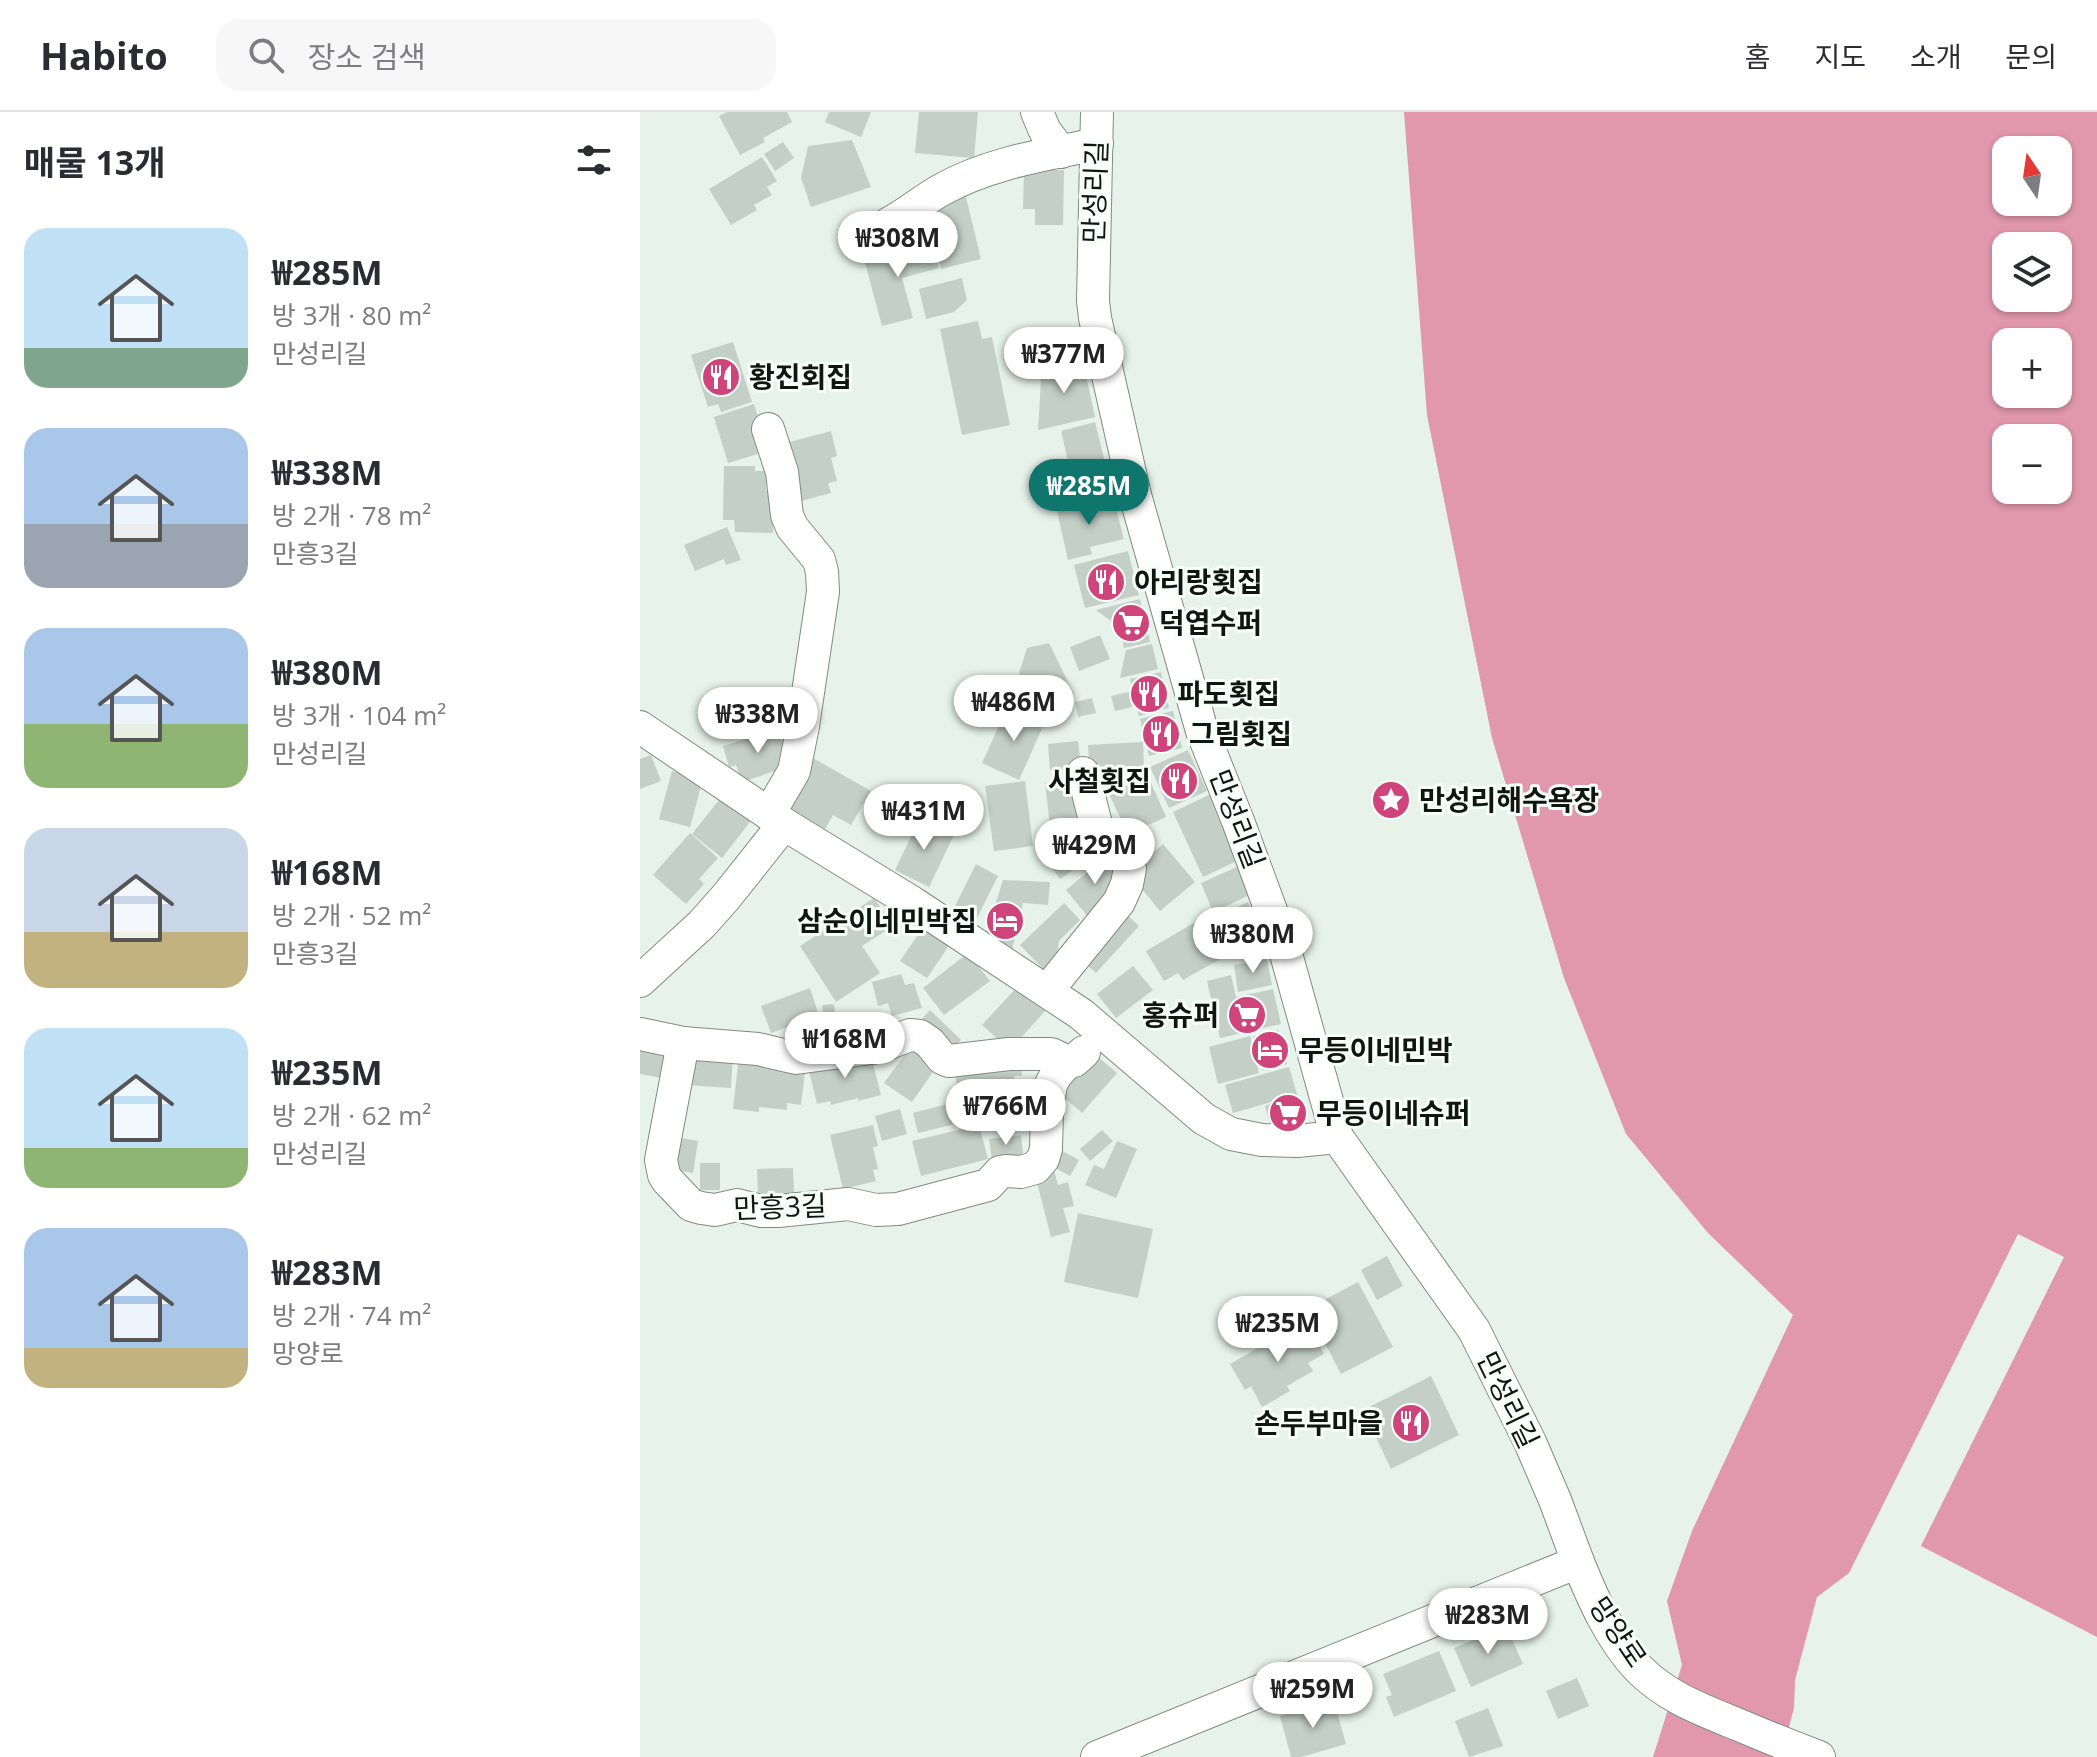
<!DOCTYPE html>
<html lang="ko">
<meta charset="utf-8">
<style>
body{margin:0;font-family:"Open Sans","Noto Sans KR",sans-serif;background:#f7f7f7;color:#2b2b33;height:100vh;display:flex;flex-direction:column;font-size:30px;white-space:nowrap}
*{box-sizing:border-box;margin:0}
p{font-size:26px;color:#7c7c81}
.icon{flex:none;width:44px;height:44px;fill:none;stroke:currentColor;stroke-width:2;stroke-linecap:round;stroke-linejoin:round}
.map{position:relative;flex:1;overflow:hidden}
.side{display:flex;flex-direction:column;background:#fff;width:640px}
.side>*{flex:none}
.needle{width:52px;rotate:347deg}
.buttons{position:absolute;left:1352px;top:24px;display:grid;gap:16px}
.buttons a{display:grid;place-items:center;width:80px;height:80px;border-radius:16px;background:#fff;box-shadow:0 2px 6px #0004;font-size:40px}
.price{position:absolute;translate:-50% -68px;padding:0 18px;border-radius:28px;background:#fff;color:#222;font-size:26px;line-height:52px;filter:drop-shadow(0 2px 4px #0008)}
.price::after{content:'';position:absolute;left:50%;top:48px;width:24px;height:18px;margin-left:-12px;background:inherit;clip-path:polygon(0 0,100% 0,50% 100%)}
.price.current{background:#0f766e;color:#fff}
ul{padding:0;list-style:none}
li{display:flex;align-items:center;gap:24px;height:200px;padding:0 24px}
li span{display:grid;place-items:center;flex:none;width:224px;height:160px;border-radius:24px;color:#555}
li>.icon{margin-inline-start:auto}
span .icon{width:96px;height:96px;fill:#fffc;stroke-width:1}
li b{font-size:34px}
h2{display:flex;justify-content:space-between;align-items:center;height:96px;padding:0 24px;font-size:34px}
header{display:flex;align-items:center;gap:48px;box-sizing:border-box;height:112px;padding:0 40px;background:#fff;border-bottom:2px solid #e1e1e2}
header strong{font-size:38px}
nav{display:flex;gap:44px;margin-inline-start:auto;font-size:28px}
.search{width:560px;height:72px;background:#f7f7f7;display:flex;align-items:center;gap:20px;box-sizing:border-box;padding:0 28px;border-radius:24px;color:#7c7c81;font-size:30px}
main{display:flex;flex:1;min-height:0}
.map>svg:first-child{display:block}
.water{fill:#e197ad;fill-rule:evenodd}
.building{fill:#c3cfc7}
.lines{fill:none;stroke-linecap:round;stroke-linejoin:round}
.minor-casing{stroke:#818b84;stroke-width:34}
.minor{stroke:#fff;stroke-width:32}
.labels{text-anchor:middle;stroke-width:6;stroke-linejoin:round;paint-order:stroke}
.street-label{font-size:28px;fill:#111512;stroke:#f5fff8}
.poi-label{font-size:28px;font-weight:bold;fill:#111512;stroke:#f5fff8;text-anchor:start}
</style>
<header>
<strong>Habito</strong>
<div class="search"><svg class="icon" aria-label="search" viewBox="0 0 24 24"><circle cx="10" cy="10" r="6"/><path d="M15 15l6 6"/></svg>장소 검색</div>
<nav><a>홈</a><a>지도</a><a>소개</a><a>문의</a></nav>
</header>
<main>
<section class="side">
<h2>매물 13개<svg class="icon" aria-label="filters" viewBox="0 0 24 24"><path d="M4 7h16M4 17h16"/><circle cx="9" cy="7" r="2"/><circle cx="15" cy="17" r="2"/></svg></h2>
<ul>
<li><span style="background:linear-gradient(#bfe0f5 75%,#7fa58c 0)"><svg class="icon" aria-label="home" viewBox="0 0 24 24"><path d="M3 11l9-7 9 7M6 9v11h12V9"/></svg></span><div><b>₩285M</b><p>방 3개 · 80 m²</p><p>만성리길</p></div></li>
<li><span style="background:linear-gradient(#a9c7e8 60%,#9aa5b1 0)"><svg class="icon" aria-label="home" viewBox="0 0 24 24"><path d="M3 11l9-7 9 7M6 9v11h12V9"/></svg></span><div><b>₩338M</b><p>방 2개 · 78 m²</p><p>만흥3길</p></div></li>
<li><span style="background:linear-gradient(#a9c7e8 60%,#8fb573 0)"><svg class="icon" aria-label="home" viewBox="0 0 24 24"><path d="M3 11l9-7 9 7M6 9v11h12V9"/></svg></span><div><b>₩380M</b><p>방 3개 · 104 m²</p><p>만성리길</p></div></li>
<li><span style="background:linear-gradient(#c9d6e8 65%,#c2b280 0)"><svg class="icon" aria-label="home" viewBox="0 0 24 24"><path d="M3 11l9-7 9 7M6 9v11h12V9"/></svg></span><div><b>₩168M</b><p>방 2개 · 52 m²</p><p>만흥3길</p></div></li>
<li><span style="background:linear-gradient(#bfe0f5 75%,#8fb573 0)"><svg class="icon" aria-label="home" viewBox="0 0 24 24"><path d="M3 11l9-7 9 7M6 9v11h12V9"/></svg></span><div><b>₩235M</b><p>방 2개 · 62 m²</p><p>만성리길</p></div></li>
<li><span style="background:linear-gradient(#a9c7e8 75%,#c2b280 0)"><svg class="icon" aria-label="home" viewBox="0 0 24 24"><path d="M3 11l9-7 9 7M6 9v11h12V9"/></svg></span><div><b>₩283M</b><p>방 2개 · 74 m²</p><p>망양로</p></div></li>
</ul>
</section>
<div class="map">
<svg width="1457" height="1645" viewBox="0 0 1457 1645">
<rect width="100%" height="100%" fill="#e6f2ea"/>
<!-- water -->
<path class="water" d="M764,0H1457V1525L1281,1434L1424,1145L1378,1122L1209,1461L1177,1485L1155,1568L1154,1596L1141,1645H1013L1042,1553L1027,1489L1052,1419L1153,1203L1068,1121L986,1022L924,866L852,626L787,303ZM1366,38H1418V90H1366ZM1366,134H1418V186H1366ZM1366,230H1418V282H1366ZM1366,326H1418V378H1366Z"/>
<!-- building -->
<g class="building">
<path d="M87,0H147L152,10L123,26L125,30L100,43L79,4Z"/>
<path d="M189,0H231L221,25L185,10Z"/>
<path d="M279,0H338L334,46L275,41Z"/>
<path d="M212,28L231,75L171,95L161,66L168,34Z"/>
<path d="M143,30L154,46L135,59L124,42Z"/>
<path d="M122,45L137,69L127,75L132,83L114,93L117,98L91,113L69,77Z"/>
<path d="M384,58H424L423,113H395V97H383Z"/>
<path d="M325,81L341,147L301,157L289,110L305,86Z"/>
<path d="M291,128L299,156L262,166L273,206L242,214L224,147Z"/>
<path d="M322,166L327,188L314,200L286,207L279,177Z"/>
<path d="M338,209L342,227L352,225L370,313L322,323L300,217Z"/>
<path d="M93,230L112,290L81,300L78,292L68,295L51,243Z"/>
<path d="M443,250L455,305L398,318L402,253Z"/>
<path d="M114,292L128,339L88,351L74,305Z"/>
<path d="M455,310L471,374L436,383L421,319Z"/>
<path d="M191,319L197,344L191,346L197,369L188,371L191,381L161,389L146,331Z"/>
<path d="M84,354H115V359H127L126,379H134L133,421L95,420L94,408H83Z"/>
<path d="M473,386L484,427L450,435L452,442L428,448L417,399Z"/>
<path d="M87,415L101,448L86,453L84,447L55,459L44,433Z"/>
<path d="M488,439L499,483L445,496L434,453Z"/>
<path d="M500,487L510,530L484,536L479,515L456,498Z"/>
<path d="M460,523L470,547L439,559L430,535Z"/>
<path d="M409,531L434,582L399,598L379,561L387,536Z"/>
<path d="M512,532L518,557L480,566L486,538Z"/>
<path d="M521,560L529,596L499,604L490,567Z"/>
<path d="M489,580L492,595L475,599L471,584Z"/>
<path d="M452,586L456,601L438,605L435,590Z"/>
<path d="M368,594L405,610L379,668L342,651Z"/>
<path d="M533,599L542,636L509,644L500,607Z"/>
<path d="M138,617L150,654L102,670L96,653L89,655L83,634Z"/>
<path d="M438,629L441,655L410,658L408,632Z"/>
<path d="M503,630L504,658L450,661L448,633Z"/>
<path d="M548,638L567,679L529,696L510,655Z"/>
<path d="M11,643L21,669L0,677V647Z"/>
<path d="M171,645L231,679L211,713L193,703L185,717L143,692Z"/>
<path d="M32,659L63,667L50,715L19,707Z"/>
<path d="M508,664L526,705L488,722L469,682Z"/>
<path d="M437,665L450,715L411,722L405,671Z"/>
<path d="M385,669L393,734L354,739L345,674Z"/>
<path d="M240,682L257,691L249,709L231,701Z"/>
<path d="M571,682L601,747L563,765L533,700Z"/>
<path d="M83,683L113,706L82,746L52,722Z"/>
<path d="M280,706L314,723L289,775L255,758Z"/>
<path d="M443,720L457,742L420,767L405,746Z"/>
<path d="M50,721L78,746L59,767L64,772L46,792L13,763Z"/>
<path d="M523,732L555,770L520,799L496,770L504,749Z"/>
<path d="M467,744L480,760L478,772L449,806L426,778Z"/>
<path d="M336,752L358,764L336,808L314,796Z"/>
<path d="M599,754L612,782L573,800L561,771Z"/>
<path d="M363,768L410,770L408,793L383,791L372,838L345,824Z"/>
<path d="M234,786L247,805L245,807L250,816L222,834L240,861L196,890L160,834Z"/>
<path d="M608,790L626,830L594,844L576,805Z"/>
<path d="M424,791L440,808L419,829L417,843L403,857L380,833Z"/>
<path d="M484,800L499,814L456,861L441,847Z"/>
<path d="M564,805L587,843L543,868L538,861L524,869L506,839Z"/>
<path d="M284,814L310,832L287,866L260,849Z"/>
<path d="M328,841L350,869L304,903L283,876Z"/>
<path d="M627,847L632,873L598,880L594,853Z"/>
<path d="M493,854L513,878L476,906L457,882Z"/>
<path d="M261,862L265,873L274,871L282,896L252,904L248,891L238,894L232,870Z"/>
<path d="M591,863L596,885L633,877L641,912L580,926L567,869Z"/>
<path d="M378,874L405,899L370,938L342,913Z"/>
<path d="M170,876L179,904L131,921L121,894Z"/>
<path d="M194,892L199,931L178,934L175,909L184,908L182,893Z"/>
<path d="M290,898L321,928L308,941L277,912Z"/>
<path d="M638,918L647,952L622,958L613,925Z"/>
<path d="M610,924L619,961L578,972L569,935Z"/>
<path d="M0,928L40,936L33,968L0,962Z"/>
<path d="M273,931L300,950L272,990L244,971Z"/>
<path d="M451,939L477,961L442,1001L417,979Z"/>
<path d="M48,940L93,943L91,976L46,973Z"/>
<path d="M230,940L241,983L218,989V986L191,993L190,989L177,992L168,955Z"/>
<path d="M99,945L166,952L161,993L147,991V998L119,995V1000L93,997Z"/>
<path d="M380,947L382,964H374L377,986L357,988L358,995L327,999L324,979H318L314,957Z"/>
<path d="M649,955L665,1009L652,1013L651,1008L644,1011L642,1007L630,1011L625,994L642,987L593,1001L585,973Z"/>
<path d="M318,989L323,1010L278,1021L273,1001Z"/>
<path d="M260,997L267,1022L242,1029L235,1004Z"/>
<path d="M233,1013L238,1034L233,1035L238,1057L233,1058L236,1069L203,1077L190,1023Z"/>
<path d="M339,1013L348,1047L281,1064L272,1029Z"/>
<path d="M462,1018L473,1029L450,1049L440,1037Z"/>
<path d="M381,1023L383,1043L352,1047L349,1027Z"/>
<path d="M35,1025L58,1029L53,1061L30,1057Z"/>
<path d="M477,1029L497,1037L476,1086L445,1073L454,1053L464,1057Z"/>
<path d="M417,1036L439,1048L430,1064L408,1052Z"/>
<rect x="60" y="1051" width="20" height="27"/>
<path d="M153,1056L154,1082L118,1083L117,1057Z"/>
<path d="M414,1058L418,1073L428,1070L434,1094L423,1096L430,1120L411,1125L395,1063Z"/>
<path d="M438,1101L513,1117L498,1186L424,1170Z"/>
<path d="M747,1144L763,1174L737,1188L721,1158Z"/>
<path d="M718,1170L753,1235L701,1262L667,1197Z"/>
<path d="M665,1209L684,1242L668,1251L673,1259L647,1274L650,1279L622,1295L611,1274L605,1278L590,1252Z"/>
<path d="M791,1264L819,1323L751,1357L723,1298Z"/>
<path d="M866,1514L883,1552L831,1575L814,1536Z"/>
<path d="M799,1539L816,1579L754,1605L746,1585L752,1583L743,1562Z"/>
<path d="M937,1566L949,1594L918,1607L906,1579Z"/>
<path d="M694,1589L706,1632L661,1645H651L640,1604Z"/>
<path d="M848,1596L863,1634L829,1645L815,1609Z"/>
</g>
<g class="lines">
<!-- minor casing -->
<g class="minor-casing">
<g id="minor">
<path d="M397,0L405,19L421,40"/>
<path d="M457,0L453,189L455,206L495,383L562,619L598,709L643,831L697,1025L834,1218L890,1330L915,1388L938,1450"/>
<path d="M248,112C267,102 283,88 301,78C349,51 404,43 457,32"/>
<path d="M128,317L142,360L147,403L152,415L179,448L182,460L183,480L163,614L154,659L129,702"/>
<path d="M0,615L144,712"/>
<path d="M0,869L62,812L86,785L144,712L273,791L441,902L564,1007L591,1022L622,1028L657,1029L697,1025"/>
<path d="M407,879L479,790L487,772L490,756L483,742L458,720L443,661"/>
<path d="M0,922L43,931L118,937L156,946L239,935L270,923L280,924L290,931L302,946L309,949L369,942H411L428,950L434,949L444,940"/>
<path d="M43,931L21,1048L24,1063L28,1069L51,1093L61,1096L75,1098L97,1093L121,1099H138L208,1092L236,1098L258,1097L348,1073L360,1060L366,1059L381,1060L395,1056L403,1047L406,1037L407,999L411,972L416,963L428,950"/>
<path d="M457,1645L938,1450C953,1487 970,1526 998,1556C1026,1585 1062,1598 1099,1613C1125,1624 1152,1635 1179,1645"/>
</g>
</g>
<!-- minor -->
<use href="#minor" class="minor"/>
</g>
<!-- icons -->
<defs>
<g id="restaurant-disc" transform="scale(2)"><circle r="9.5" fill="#cf447a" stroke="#f5fff8"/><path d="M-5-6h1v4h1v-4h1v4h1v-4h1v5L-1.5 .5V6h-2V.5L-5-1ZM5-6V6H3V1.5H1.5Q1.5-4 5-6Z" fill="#fff"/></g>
<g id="supermarket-disc" transform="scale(2)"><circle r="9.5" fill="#cf447a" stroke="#f5fff8"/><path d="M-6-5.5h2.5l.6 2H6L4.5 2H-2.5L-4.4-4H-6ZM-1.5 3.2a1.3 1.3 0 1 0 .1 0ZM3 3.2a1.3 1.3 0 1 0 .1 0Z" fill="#fff"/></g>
<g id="sight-disc" transform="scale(2)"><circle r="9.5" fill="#cf447a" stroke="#f5fff8"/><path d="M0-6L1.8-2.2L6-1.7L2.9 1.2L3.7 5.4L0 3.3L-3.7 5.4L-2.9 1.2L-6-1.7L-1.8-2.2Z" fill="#fff"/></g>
<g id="hotel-disc" transform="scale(2)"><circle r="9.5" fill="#cf447a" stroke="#f5fff8"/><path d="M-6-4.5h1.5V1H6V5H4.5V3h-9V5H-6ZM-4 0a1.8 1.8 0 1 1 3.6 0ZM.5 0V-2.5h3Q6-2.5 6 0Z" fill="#fff"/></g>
</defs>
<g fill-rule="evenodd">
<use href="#restaurant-disc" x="81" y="265"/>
<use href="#restaurant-disc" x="466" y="470"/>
<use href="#supermarket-disc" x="491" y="511"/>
<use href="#restaurant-disc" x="509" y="582"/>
<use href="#restaurant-disc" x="521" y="622"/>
<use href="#restaurant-disc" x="539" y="669"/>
<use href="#sight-disc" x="751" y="688"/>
<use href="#hotel-disc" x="365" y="809"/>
<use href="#supermarket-disc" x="607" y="903"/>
<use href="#hotel-disc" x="630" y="938"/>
<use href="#supermarket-disc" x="648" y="1001"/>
<use href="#restaurant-disc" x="771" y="1311"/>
</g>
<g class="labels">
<!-- street labels -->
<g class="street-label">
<text transform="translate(455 80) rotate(-88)" y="10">만성리길</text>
<text transform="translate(597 707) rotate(69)" y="10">만성리길</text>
<text transform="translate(140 1095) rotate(-2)" y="10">만흥3길</text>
<text transform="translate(868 1288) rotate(64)" y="10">만성리길</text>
<text transform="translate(978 1520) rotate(56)" y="10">망양로</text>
</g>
<!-- poi labels -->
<g class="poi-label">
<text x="109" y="275">황진회집</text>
<text x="494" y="480">아리랑횟집</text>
<text x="519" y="521">덕엽수퍼</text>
<text x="537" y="592">파도횟집</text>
<text x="549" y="632">그림횟집</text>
<text x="511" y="679" text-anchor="end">사철횟집</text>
<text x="779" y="698">만성리해수욕장</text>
<text x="337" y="819" text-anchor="end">삼순이네민박집</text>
<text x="579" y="913" text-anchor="end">홍슈퍼</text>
<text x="658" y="948">무등이네민박</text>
<text x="676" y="1011">무등이네슈퍼</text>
<text x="743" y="1321" text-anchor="end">손두부마을</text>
</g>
</g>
</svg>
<div class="buttons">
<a><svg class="needle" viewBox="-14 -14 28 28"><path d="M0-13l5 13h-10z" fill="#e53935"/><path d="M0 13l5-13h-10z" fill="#7c7c81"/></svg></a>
<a><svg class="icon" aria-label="layers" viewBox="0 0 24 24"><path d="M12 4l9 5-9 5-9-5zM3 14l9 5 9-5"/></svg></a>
<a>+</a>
<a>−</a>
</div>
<b class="price" style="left:258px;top:167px">₩308M</b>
<b class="price" style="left:424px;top:283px">₩377M</b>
<b class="price current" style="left:449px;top:415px">₩285M</b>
<b class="price" style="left:374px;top:631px">₩486M</b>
<b class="price" style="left:118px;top:643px">₩338M</b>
<b class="price" style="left:284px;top:740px">₩431M</b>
<b class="price" style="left:455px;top:774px">₩429M</b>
<b class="price" style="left:613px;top:863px">₩380M</b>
<b class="price" style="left:205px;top:968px">₩168M</b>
<b class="price" style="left:366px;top:1035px">₩766M</b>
<b class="price" style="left:638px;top:1252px">₩235M</b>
<b class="price" style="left:848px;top:1544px">₩283M</b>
<b class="price" style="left:673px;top:1618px">₩259M</b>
</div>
</main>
